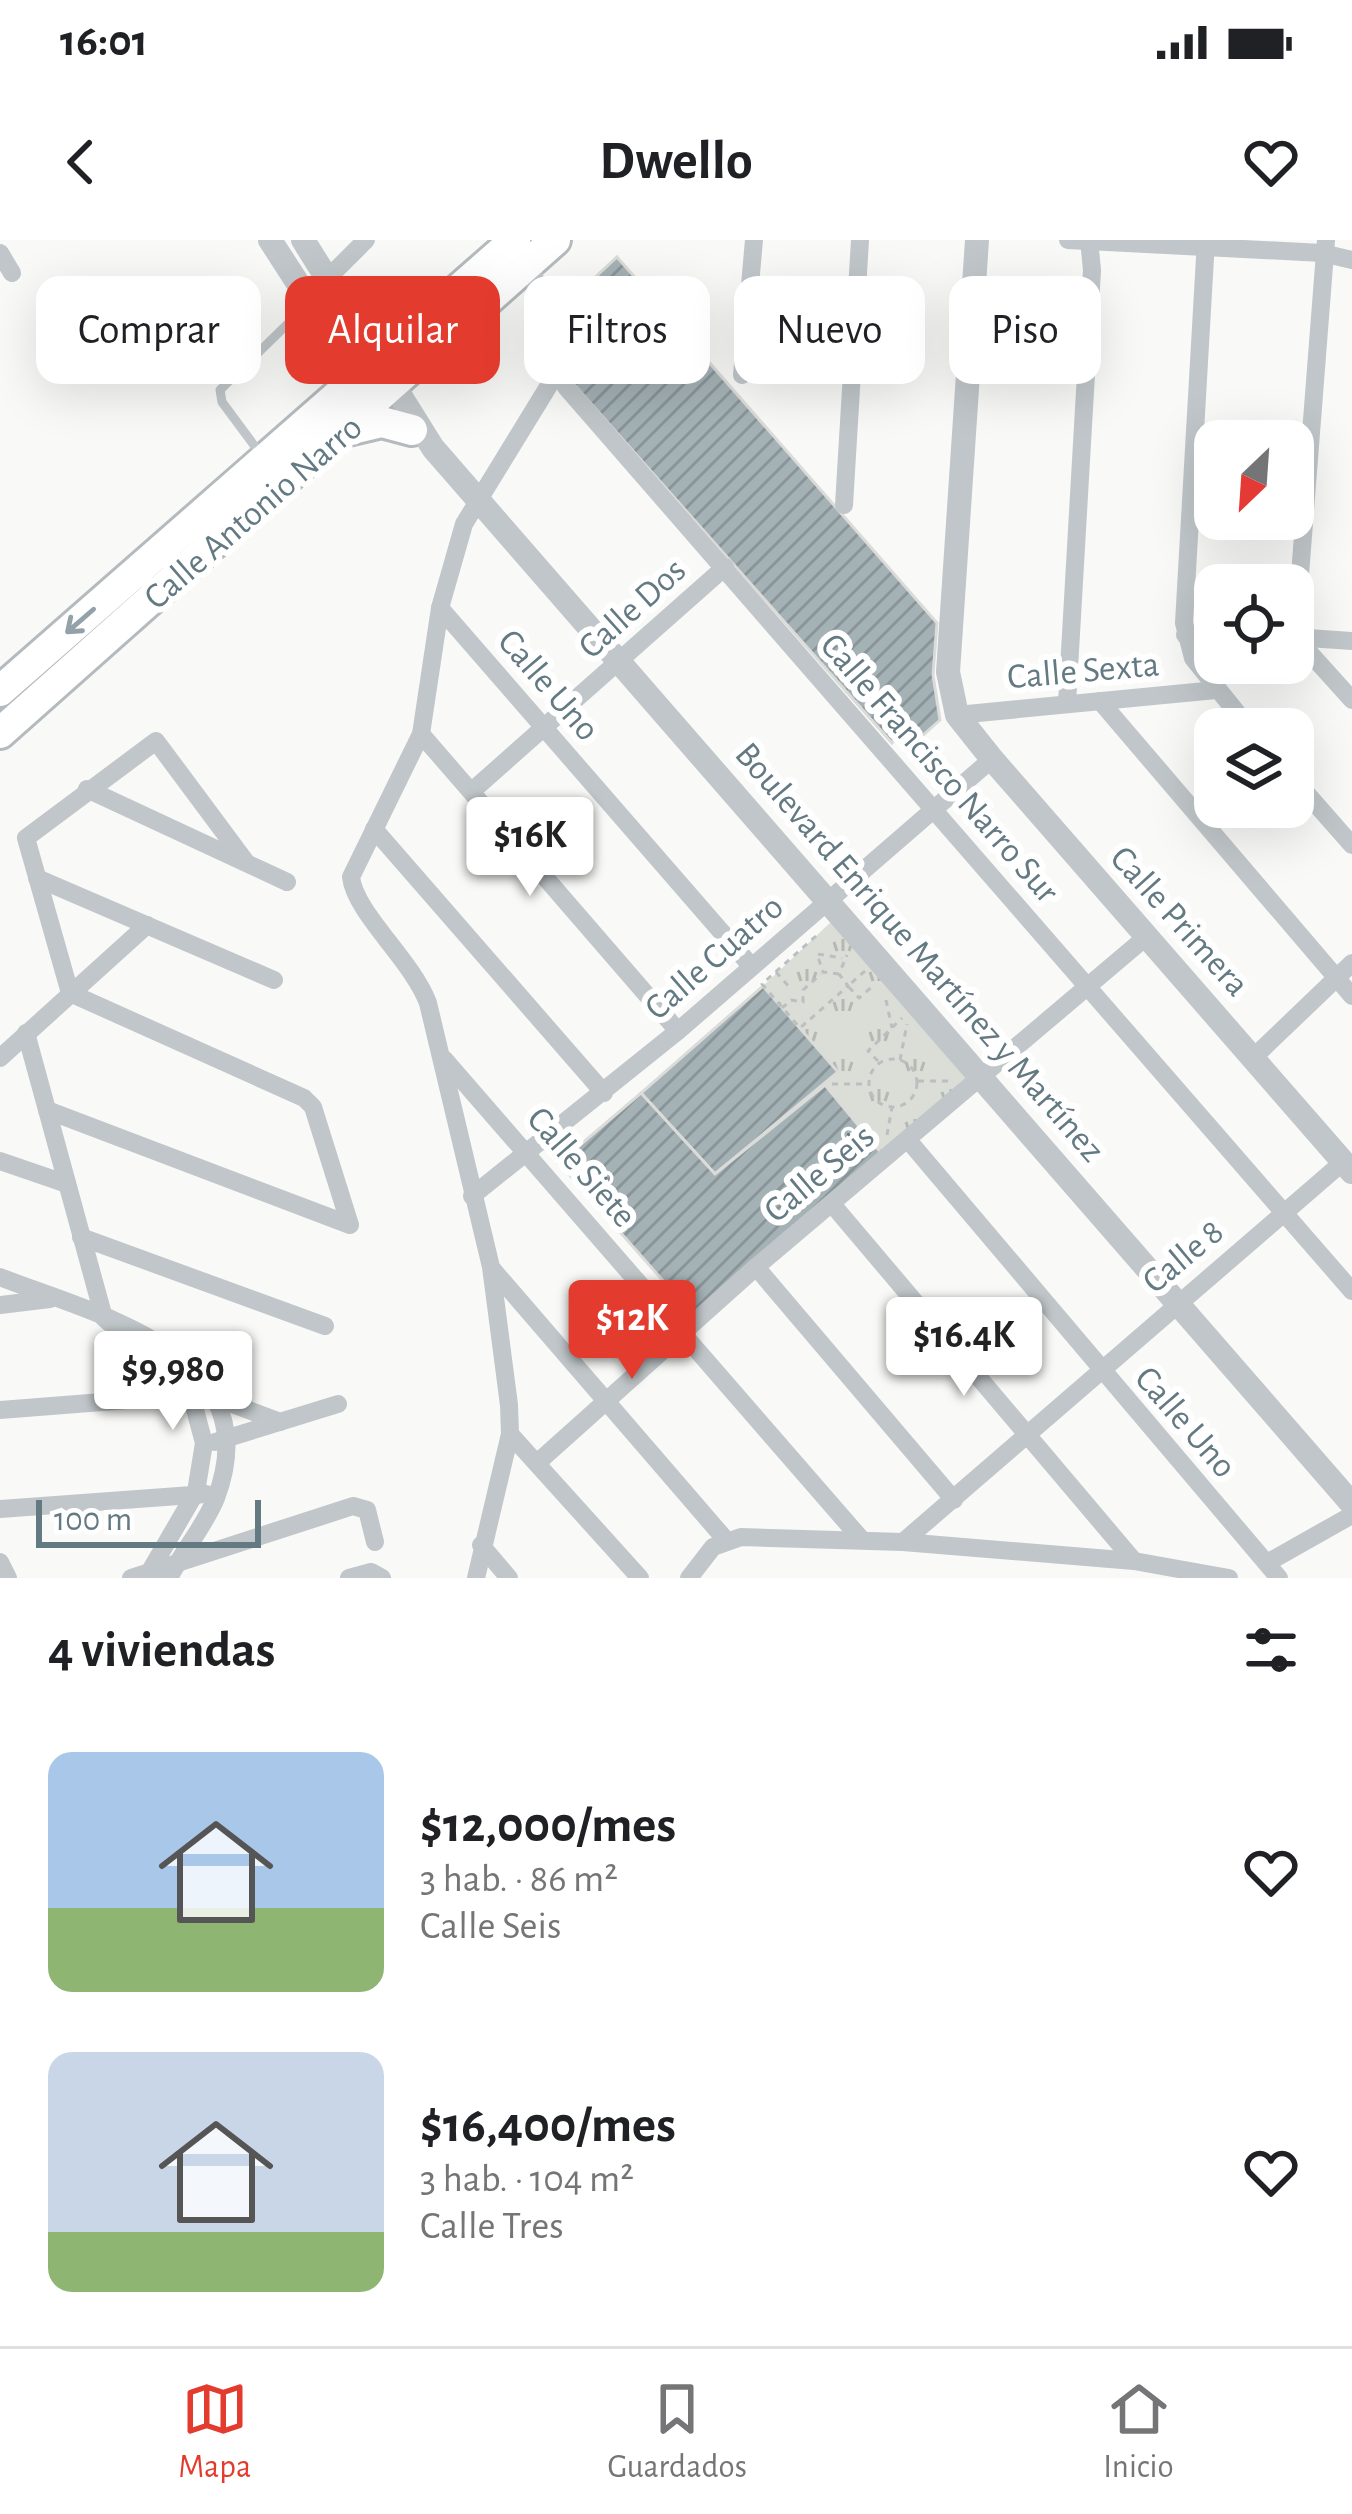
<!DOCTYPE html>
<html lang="es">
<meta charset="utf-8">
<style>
body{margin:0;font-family:"Alegreya Sans",sans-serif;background:#f2f2f2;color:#202124;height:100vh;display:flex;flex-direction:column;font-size:45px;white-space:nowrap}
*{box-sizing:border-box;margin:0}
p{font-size:39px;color:#757577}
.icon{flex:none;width:66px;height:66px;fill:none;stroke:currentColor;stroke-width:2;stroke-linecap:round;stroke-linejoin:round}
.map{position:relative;height:1338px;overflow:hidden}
.drawer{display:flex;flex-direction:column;background:#fff;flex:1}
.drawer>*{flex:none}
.banner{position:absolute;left:36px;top:36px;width:1281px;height:108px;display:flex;gap:24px}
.needle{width:78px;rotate:205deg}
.buttons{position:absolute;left:1194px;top:180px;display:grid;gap:24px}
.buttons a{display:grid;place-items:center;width:120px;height:120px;border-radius:24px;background:#fff;box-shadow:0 12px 48px #0002;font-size:60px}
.scale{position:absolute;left:36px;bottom:30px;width:225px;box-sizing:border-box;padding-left:12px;border:6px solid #647a82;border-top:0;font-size:33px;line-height:42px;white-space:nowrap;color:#647a82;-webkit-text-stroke:9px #fff;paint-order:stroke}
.price{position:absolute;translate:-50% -102px;padding:0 27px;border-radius:12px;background:#fff;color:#222;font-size:39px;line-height:78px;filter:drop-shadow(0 3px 6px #0008)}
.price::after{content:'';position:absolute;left:50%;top:72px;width:36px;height:27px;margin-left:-18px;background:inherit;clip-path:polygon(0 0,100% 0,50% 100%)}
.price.active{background:#e33c2e;color:#fff}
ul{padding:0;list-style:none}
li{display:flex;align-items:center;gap:36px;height:300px;padding:0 48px}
li span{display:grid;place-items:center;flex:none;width:336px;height:240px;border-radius:24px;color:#555}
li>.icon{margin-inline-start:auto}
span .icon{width:144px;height:144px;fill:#fffc;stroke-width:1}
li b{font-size:51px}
h2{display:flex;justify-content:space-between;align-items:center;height:144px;padding:0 48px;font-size:51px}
.tag{padding:0 42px;border-radius:24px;background:#fff;box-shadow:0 12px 48px #0002;font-size:42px;line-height:108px}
.tag.active{background:#e33c2e;color:#fff}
.status{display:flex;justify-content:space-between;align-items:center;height:84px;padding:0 60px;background:#fff;direction:ltr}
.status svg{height:33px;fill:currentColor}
header{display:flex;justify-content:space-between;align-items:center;height:156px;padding:0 48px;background:#fff;font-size:54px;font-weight:700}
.dock{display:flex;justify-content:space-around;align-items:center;height:168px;border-top:3px solid #e0e0e0;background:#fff;font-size:33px;color:#757577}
.dock a{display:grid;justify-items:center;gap:6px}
.dock .active{color:#e33c2e}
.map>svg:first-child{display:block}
.park{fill:url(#park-tufts)}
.building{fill:url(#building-hatch);stroke:#dbdbd9;stroke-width:3}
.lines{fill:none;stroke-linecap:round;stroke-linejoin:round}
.primary-casing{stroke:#b4babd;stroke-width:36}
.path{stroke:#babfc1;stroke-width:3;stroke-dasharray:6 6;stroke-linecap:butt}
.service{stroke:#c0c6c9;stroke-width:9}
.minor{stroke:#c0c6c9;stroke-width:18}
.tertiary{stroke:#c0c6c9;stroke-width:24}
.primary{stroke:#fff;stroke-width:30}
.oneway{stroke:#92a2a8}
.labels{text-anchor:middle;stroke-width:12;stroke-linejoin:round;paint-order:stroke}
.street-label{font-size:36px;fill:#647a82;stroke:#fff}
</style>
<div class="status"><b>16:01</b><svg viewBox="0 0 49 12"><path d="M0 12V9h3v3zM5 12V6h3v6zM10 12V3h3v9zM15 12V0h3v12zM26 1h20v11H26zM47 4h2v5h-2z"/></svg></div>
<header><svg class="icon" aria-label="back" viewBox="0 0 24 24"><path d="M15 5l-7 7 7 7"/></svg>Dwello<svg class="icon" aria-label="heart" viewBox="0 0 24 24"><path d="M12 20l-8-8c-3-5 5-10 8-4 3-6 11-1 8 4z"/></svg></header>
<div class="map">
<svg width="1352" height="1338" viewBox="0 0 1352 1338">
<defs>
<pattern id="park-tufts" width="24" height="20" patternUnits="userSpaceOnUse" patternTransform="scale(3)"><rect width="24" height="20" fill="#daded6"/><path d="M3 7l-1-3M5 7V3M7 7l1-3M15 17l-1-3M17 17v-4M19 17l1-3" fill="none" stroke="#b4b9b3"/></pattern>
<pattern id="building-hatch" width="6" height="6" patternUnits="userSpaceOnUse" patternTransform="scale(3)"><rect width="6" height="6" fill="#a4b1b5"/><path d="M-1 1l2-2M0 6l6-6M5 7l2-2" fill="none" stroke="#899599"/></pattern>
</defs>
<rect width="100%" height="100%" fill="#f9f9f7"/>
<!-- park -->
<path class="park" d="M832,681L967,838L882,914L825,845L837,831L763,746Z"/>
<!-- building -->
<g class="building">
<path d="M617,17L937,383L933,435L940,480L922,496L910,485L892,503L562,131L554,82L560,70Z"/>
<path d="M763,746L838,832L715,934L641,853Z"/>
<path d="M825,845L882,914L696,1078L559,923L641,853L715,934Z"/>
</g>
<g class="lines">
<!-- primary casing -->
<g class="primary-casing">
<g id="primary">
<path d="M348,190L382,182L412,190"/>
<path d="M0,451L515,0"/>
<path d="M0,493L555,0"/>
</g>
</g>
<!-- path -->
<g class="path">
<path d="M816,696L762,744L800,788L848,746L839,734L847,715"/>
<path d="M865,731L848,746L859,758L873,746"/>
<path d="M776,732L791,749"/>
<path d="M839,734L823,732L817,714L842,718"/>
<path d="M886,760L892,788"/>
<path d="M782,768L791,760L803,762V750L821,734"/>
<circle cx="893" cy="843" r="24"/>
<path d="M900,820L907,784"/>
<path d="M878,821L868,811L902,778"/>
<path d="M918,841H950"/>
<path d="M832,844H866"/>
<path d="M887,895L892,867"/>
</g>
<!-- service -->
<path class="service" d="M262,216L222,162L220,150L309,63"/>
<!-- minor -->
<g class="minor">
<path d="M1068,0L1322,13L1352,20"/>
<path d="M1206,0L1184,383L1193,418L1250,489"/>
<path d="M1326,0L1296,386L1307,410L1352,460"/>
<path d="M0,13L12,33"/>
<path d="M531,21L550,113L566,147L1352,1051"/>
<path d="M327,39L366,0"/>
<path d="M742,135L754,0"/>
<path d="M844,265L860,0"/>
<path d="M440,368L752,727"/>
<path d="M1185,395H1215"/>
<path d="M1293,397L1352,401"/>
<path d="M1100,461L1352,756"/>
<path d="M1067,463L1092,30L1089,0"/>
<path d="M957,475L1216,450"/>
<path d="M421,494L678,791"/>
<path d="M1293,538L1352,605"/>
<path d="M87,549L287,642"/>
<path d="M472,551L725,327"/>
<path d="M374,589L604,853"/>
<path d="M37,638L274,740"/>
<path d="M26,793L104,1078L191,1155L204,1203L196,1252L146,1338"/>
<path d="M1254,817L1352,723"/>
<path d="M0,818L147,685"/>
<path d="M444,819L862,1300"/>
<path d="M47,870L350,985L313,867L304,858L70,753L26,598L156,501L246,622"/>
<path d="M908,900L1279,1338"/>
<path d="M0,921L67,944"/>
<path d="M472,956L678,791L992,519"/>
<path d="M832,964L1134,1321"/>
<path d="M81,997L325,1086"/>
<path d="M756,1027L954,1260"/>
<path d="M493,1030L725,1299"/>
<path d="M0,1037C96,1075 271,1113 216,1258C204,1287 183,1311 169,1338"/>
<path d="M0,1065L50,1059"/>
<path d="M0,1170L191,1155L214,1157L280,1182"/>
<path d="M510,1194L640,1338"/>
<path d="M215,1202L338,1164"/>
<path d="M537,1223L756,1027L1146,697"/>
<path d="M0,1269L206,1254"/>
<path d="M903,1302L1343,922"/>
<path d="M481,1305L509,1338"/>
<path d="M0,1322L8,1338"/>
<path d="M1267,1323L1352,1275"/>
<path d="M131,1338L353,1266L367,1270L375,1302"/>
<path d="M349,1338L371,1332L382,1338"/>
<path d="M476,1338L510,1194L509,1165L491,1027L428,763C412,720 355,673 351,637L421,494L440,368L464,284L556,134"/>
<path d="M689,1338L713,1307L741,1297L903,1302L1134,1321L1229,1338"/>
</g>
<!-- tertiary -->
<g class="tertiary">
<path d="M270,0L366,149"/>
<path d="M303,0L433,208L1352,1264"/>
<path d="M977,0L948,432L957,475L992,519L1352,932"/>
</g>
<!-- primary -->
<use href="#primary" class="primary"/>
</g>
<!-- one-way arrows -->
<defs><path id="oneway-shaft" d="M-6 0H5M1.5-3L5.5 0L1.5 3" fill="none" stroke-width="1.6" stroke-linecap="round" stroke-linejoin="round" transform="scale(3)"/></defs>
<use class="oneway" href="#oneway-shaft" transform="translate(80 381) rotate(139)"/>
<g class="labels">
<!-- street labels -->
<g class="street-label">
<text transform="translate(252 271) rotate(-41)" y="13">Calle Antonio Narro</text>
<text transform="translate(631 367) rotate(-42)" y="13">Calle Dos</text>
<text transform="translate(1083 429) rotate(-5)" y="13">Calle Sexta</text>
<text transform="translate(550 444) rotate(49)" y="13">Calle Uno</text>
<text transform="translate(941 527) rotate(49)" y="13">Calle Francisco Narro Sur</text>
<text transform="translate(1181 680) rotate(48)" y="13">Calle Primera</text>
<text transform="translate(921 711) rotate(49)" y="13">Boulevard Enrique Martínez y Martínez</text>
<text transform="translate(713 716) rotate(-41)" y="13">Calle Cuatro</text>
<text transform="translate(583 926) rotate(49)" y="13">Calle Siete</text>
<text transform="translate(818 932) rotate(-40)" y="13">Calle Seis</text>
<text transform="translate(1182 1015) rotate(-40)" y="13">Calle 8</text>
<text transform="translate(1187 1181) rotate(49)" y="13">Calle Uno</text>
</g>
</g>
</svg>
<div class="buttons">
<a><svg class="needle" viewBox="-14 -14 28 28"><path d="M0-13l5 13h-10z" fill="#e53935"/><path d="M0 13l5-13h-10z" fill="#757577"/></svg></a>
<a><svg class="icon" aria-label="locate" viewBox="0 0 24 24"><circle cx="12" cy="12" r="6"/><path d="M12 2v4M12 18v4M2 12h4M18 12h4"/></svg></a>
<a><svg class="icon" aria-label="layers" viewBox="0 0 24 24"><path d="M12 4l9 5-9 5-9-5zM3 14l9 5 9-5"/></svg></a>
</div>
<div class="scale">100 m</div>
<b class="price" style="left:530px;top:659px">$16K</b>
<b class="price active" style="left:632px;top:1142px">$12K</b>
<b class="price" style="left:964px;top:1159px">$16.4K</b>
<b class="price" style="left:173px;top:1193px">$9,980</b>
<div class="banner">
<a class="tag">Comprar</a>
<a class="tag active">Alquilar</a>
<a class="tag">Filtros</a>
<a class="tag">Nuevo</a>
<a class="tag">Piso</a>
</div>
</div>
<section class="drawer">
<h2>4 viviendas<svg class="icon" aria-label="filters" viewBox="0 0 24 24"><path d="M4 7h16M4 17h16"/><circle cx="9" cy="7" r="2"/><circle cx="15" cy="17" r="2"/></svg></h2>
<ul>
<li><span style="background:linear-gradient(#a9c7e8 65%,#8fb573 0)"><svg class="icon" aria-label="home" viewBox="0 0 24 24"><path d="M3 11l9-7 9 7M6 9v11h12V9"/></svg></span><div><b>$12,000/mes</b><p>3 hab. · 86 m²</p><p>Calle Seis</p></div><svg class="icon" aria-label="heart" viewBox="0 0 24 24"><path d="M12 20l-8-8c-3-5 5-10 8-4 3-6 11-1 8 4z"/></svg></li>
<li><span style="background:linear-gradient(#c9d6e8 75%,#8fb573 0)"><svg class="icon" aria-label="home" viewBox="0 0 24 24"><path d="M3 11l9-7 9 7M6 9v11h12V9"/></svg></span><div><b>$16,400/mes</b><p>3 hab. · 104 m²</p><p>Calle Tres</p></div><svg class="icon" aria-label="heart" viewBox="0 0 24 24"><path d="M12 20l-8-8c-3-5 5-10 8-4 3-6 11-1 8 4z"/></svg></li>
</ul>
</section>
<nav class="dock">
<a class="active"><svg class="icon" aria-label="map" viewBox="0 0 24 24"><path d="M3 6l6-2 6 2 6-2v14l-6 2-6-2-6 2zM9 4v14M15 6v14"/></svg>Mapa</a>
<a><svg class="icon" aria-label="saved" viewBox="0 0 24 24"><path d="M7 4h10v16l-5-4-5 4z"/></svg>Guardados</a>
<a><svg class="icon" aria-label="home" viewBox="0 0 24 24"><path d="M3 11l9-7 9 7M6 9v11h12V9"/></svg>Inicio</a>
</nav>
